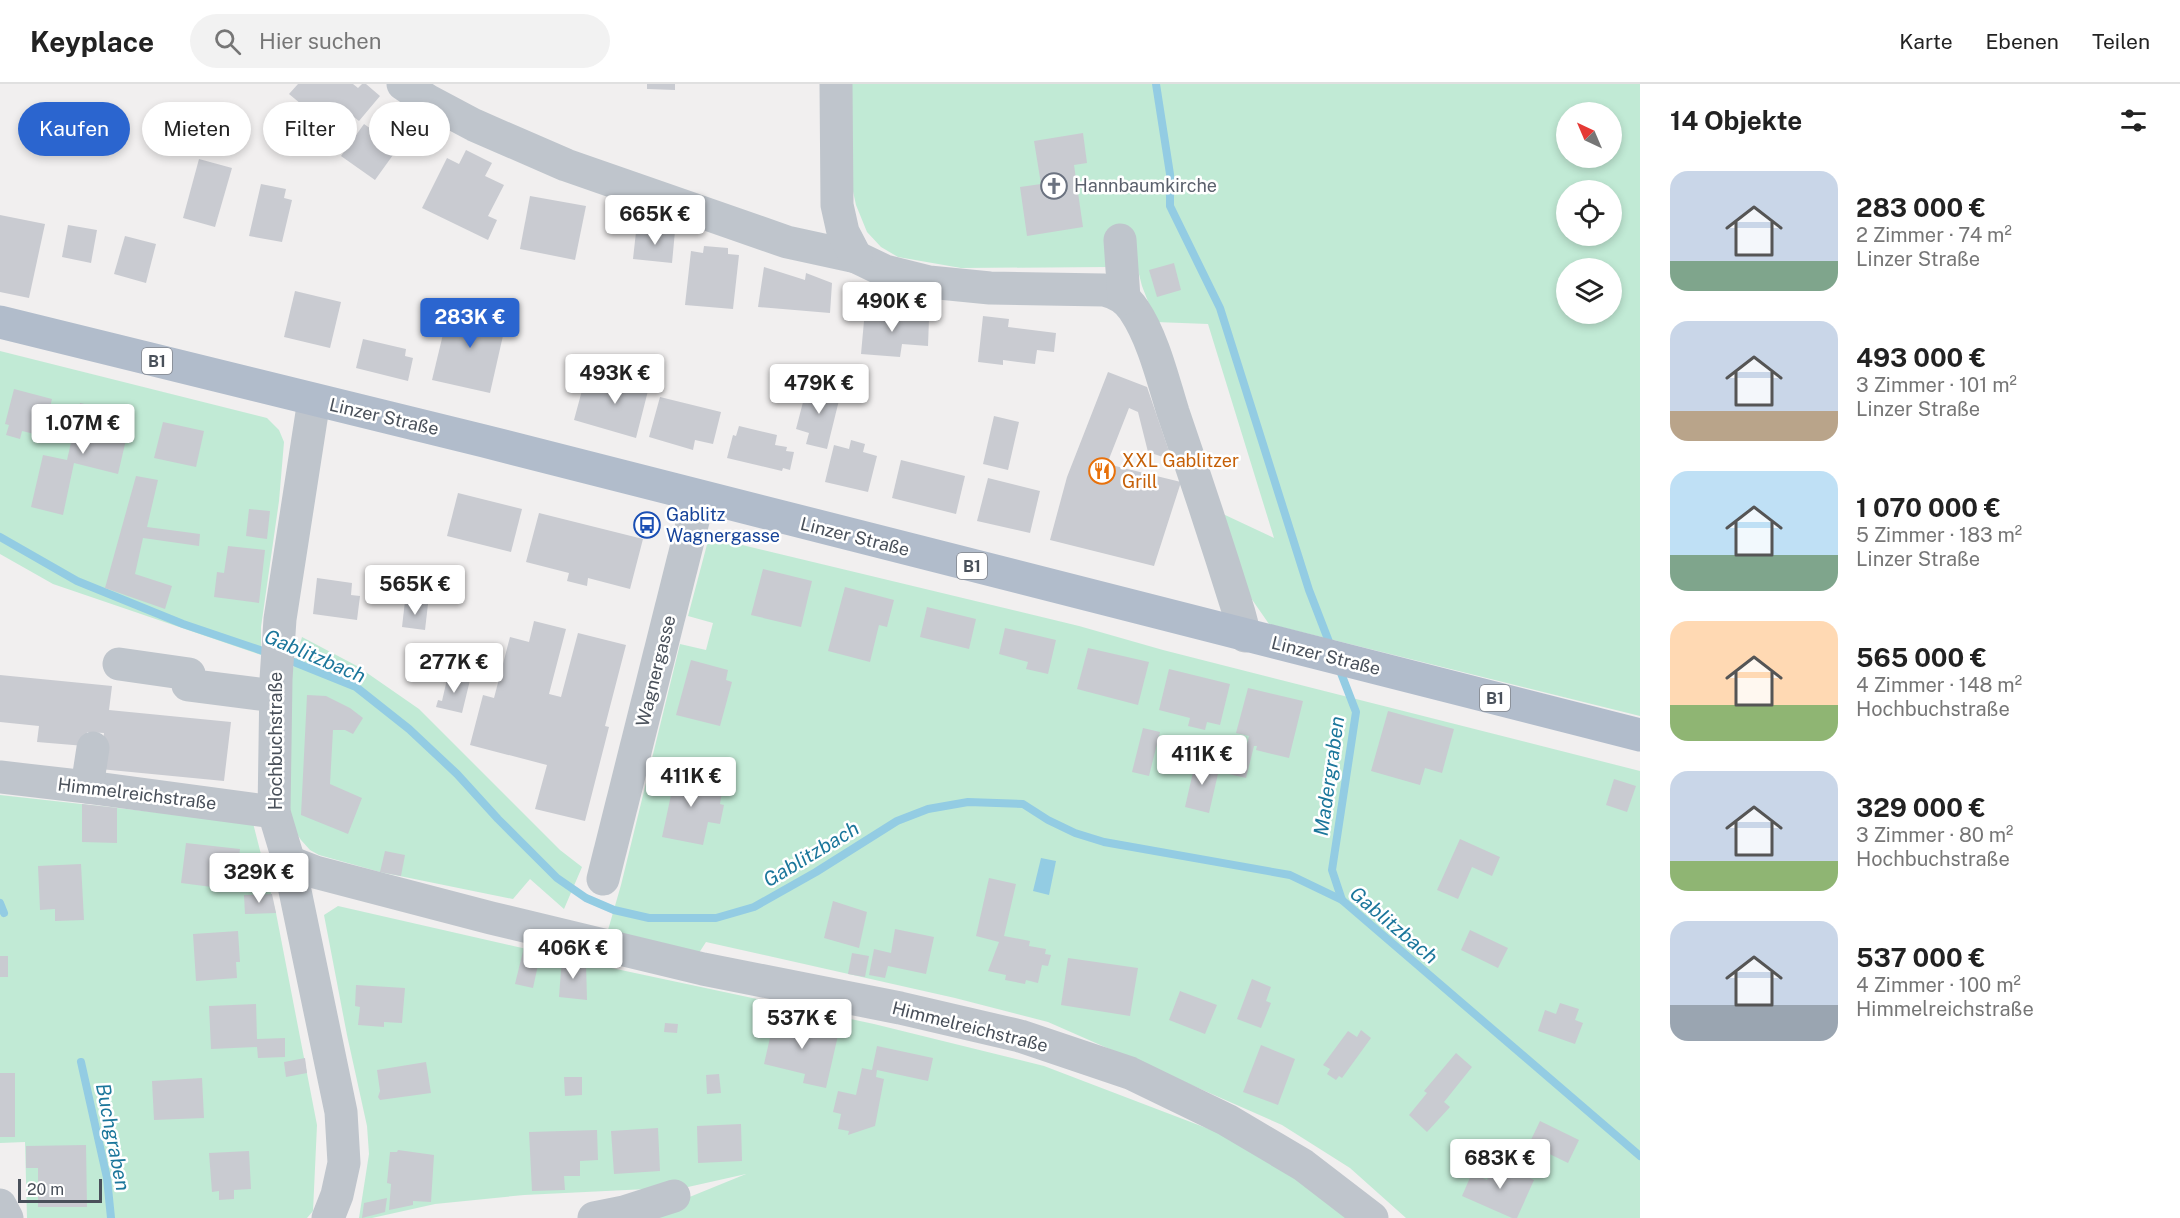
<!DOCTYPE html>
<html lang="de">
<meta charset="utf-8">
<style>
body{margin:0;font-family:"Public Sans",sans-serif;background:#f2f2f2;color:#222;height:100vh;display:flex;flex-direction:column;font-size:22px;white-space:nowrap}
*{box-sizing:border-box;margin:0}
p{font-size:20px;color:#767676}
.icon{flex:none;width:33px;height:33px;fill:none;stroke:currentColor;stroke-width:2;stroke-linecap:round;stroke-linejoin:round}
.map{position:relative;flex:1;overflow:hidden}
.sheet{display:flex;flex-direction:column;background:#fff;width:540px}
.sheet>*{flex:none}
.guide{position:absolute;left:18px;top:18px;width:570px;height:54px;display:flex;gap:12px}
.needle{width:39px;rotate:316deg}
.tools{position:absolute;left:1556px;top:18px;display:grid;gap:12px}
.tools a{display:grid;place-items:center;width:66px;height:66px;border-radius:50%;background:#fff;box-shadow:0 3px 9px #0003;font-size:30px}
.scale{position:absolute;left:18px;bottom:15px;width:84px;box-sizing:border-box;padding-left:6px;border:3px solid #49505a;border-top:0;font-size:16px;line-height:21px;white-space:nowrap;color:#49505a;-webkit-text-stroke:4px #fff;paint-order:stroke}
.price{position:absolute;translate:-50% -51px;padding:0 14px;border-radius:6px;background:#fff;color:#222;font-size:20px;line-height:39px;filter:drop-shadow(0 2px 3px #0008)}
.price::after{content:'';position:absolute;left:50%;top:36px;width:18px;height:14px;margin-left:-9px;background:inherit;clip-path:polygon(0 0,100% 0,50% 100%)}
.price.on{background:#2b65cf;color:#fff}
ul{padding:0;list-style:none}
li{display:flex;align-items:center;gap:18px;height:150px;padding:0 30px}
li span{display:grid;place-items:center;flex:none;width:168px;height:120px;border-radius:18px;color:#555}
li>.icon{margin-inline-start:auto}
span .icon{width:72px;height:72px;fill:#fffc;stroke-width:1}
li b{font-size:26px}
h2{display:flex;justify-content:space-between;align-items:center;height:72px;padding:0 30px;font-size:26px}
.pill{padding:0 21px;border-radius:27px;background:#fff;box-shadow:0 3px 9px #0003;font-size:21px;line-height:54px}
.pill.on{background:#2b65cf;color:#fff}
header{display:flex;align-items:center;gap:36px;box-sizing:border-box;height:84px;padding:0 30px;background:#fff;border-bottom:2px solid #e0e0e0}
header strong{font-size:28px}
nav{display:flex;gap:33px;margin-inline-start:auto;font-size:21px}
.search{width:420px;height:54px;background:#f2f2f2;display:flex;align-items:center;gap:15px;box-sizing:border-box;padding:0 21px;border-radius:33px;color:#767676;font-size:22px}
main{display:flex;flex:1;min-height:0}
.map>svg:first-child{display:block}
.green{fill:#c1ead5;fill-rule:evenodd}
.water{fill:#93cce3}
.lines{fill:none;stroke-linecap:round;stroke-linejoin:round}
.stream{stroke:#93cce3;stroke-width:8}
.building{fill:#c9cbd1}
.minor{stroke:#bfc5cc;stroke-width:33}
.major{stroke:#b1bccb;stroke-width:33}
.labels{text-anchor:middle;stroke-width:5;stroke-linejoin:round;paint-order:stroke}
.shield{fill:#fff;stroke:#80848c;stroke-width:1.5}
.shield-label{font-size:16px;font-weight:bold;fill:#49505a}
.worship-label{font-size:18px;fill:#5b616d;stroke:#fff;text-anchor:start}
.street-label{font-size:18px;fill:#49505a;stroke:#fff}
.food-label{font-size:18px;fill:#c56008;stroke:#fff;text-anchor:start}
.transit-label{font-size:18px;fill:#164399;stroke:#fff;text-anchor:start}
.water-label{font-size:20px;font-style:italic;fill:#1b769b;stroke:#fff}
</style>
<header>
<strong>Keyplace</strong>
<div class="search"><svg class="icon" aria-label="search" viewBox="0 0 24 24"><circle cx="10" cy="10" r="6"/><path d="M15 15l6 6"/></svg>Hier suchen</div>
<nav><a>Karte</a><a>Ebenen</a><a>Teilen</a></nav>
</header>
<main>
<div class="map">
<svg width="1640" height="1134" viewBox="0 0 1640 1134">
<rect width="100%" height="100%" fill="#f1efef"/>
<!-- green -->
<g class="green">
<path d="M851,0H1640V632L1269,540L1244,504L1223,430L1274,454L1208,240L1156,238L1142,202L1127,143L1109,183L961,184L898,173L881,163L867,148L856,121L849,89ZM1566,28H1611V74H1566ZM1566,106H1611V152H1566ZM1566,184H1611V230H1566Z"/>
<path d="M0,267L267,334L279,346L284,358L279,417L261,543V571L53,500L0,470Z"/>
<path d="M709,453L1079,542L1163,566L1640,687V1134H1406L1350,1084L1282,1041L1048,938L955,914L706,858L697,872L606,853L621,801L680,560L706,566L713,539L688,532Z"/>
<path d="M302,553L357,582L419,625L560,766L582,783L564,825L530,795L513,815L380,788L319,771L310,766L301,756L293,744L288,713L291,591Z"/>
<path d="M0,711L253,739L276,829L317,1041L313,1127L307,1134H27L25,1058L0,1059Z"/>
<path d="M338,822L588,879L874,940L1044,982L1264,1066L1356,1134H638L746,1090L688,1103L524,1111L435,1120L372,1134H359L369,1070L367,1042L347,951L324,831Z"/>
</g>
<!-- water -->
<path class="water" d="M1041,774L1056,777L1049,811L1033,807Z"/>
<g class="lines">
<!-- stream -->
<g class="stream">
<path d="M1156,0L1170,90V122L1220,224L1309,506L1331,563"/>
<path d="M0,453L77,497L183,540L272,570"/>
<path d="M284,574L356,603L409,645L457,690L498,735L557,794L586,814L614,826L649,834H716L754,823L816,788L897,737L928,725L968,718L1023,720L1048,736L1075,749L1104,758L1290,791L1342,816L1640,1072"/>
<path d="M1339,584L1356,628L1332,786L1342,816"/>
<path d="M0,819L4,829"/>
<path d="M81,978L107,1094L111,1134"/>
</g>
</g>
<!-- building -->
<g class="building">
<path d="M298,0H353L358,4L362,0H366L380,12L359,37L350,30L335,48L289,10Z"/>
<path d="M647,0H675V6L647,5Z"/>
<path d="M364,40L374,47L377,42L391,51L387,56L398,64L375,96L341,72Z"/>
<path d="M1083,49L1087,79L1074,81L1083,143L1027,152L1020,103L1041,100L1034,57Z"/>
<path d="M466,66L492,79L485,92L504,101L488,132L497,136L488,156L422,124L447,74L459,80Z"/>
<path d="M199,75L232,84L215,143L183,134Z"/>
<path d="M261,100L286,105L284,114L292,116L282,158L249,152Z"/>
<path d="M530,112L586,122L575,176L520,165Z"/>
<path d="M0,131L45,140L29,214L0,208Z"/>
<path d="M68,141L97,146L91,179L62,173Z"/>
<path d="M645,144L675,147L672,179L633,175L636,148L645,149Z"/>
<path d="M125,152L156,160L146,199L114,190Z"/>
<path d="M704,162L728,164V170L739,171L733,225L685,221L691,167L703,169Z"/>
<path d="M1174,179L1181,206L1157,213L1149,186Z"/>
<path d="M764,183L805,196L806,189L832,199L830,229L758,223Z"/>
<path d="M295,207L341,218L330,264L284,253Z"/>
<path d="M450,221L507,234L490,309L432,296Z"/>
<path d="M865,226L904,229V233L929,235L928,262L902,260L900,273L861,270Z"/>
<path d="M983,232L1009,235L1008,243L1056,249L1054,268L1037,266L1035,280L1003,276V281L978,278Z"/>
<path d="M363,255L406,265L405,272L413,274L408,297L356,284Z"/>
<path d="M632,286L652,291L636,354L574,336L584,299L626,309L627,302L621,301L623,293L629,295Z"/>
<path d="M1108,288L1147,303L1172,376L1148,368L1138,328L1129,324L1107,380L1181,398L1154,482L1050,456L1067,393Z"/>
<path d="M808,299L841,308L827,365L806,360L809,349L796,345Z"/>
<path d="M14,305L52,315L43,352L22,347L20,355L6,351L9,341L5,340Z"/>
<path d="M660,313L721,328L713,360L695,356L693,366L649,353Z"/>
<path d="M80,319L132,330L118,390L74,379L63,431L31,423L43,371L67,376Z"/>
<path d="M994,332L1019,338L1008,386L983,380Z"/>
<path d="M163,338L204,347L196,383L154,374Z"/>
<path d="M739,342L777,351L775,361L787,363L786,367L794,368L790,386L783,384L782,387L727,374L733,351L736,352Z"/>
<path d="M851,356L865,360L863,368L877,372L868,408L825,398L834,361L849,365Z"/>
<path d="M901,376L965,392L956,430L892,414Z"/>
<path d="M136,392L158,396L147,443L200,450L199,462L143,454L135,490L172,502L165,525L105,504Z"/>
<path d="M988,394L1040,407L1030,449L977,437Z"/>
<path d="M458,409L522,425L511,468L447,452Z"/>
<path d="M249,425L270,427L267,455L246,452Z"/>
<path d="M539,429L643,455L630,505L588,494L587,502L567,497L569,489L526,478Z"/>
<path d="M228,462L265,466L259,519L214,513L217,488L224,489Z"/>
<path d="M763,485L812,497L801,543L751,531Z"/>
<path d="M317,494L352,499L351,511L360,512L357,536L313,530Z"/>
<path d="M845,503L894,516L887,543L879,541L870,578L828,567Z"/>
<path d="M405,517L428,520L425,546L402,543Z"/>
<path d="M927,523L976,535L969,565L920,553Z"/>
<path d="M534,537L566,545L549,610L561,613L578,549L626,561L605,642L609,643L585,737L535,725L547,681L470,661L483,611L494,614L510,553L529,558Z"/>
<path d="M1005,544L1056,556L1048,590L1026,585L1028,578L999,570Z"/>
<path d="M1088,564L1149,578L1138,621L1077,605Z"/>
<path d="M691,576L728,586L726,596L732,598L720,642L676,631Z"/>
<path d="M1169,585L1230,600L1220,641L1207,638L1205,646L1188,642L1190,634L1159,626Z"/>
<path d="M0,591L112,602L109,626L231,638L224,697L100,685L104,649L87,648L85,662L37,658L39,642L0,638Z"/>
<path d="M448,591L470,596L462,629L436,623L438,616L442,617Z"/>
<path d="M1248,604L1303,617L1289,674L1256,666L1257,662H1254L1246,694L1220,688L1228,656L1247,660L1249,652L1236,649Z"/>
<path d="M307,611L326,612L350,624L363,634L353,650L345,646H333L330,700L362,714L348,750L301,731Z"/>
<path d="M1388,627L1454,645L1442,689L1425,684L1420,701L1371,687Z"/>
<path d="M1143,644L1160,648L1149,692L1132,688Z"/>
<path d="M1196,675L1220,681L1209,729L1185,723Z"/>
<path d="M677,683L704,688L701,704L722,708L720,720L724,721L720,740L708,738L703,761L662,753Z"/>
<path d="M1614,695L1636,702L1627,728L1606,721Z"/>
<path d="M82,720L117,724V759L82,758Z"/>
<path d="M1460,755L1500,773L1492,792L1472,783L1458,815L1437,806Z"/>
<path d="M186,759L240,765L235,806L181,799Z"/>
<path d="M385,767L405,771L401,792L380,788Z"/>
<path d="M81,780L84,836L55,837V825L40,826L38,782Z"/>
<path d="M989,794L1016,800L1004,852L1030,857L1029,862L1046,865L1045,870L1051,871L1048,882L1042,881L1038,899L1026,896L1025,900L1005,896L1006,891L988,887L999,858L976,852Z"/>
<path d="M272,810L276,829L245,830L244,811Z"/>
<path d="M833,817L867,828L859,864L824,854Z"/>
<path d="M895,845L934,853L926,890L888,882L885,894L869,891L874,865L891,869Z"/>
<path d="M1470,846L1508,864L1498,884L1461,866Z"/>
<path d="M238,847L240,878H236L237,894L196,897L193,850Z"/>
<path d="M524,863L541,867L533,904L515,900Z"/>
<path d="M852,869L869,872L865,893L848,890Z"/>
<rect x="0" y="872" width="8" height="21"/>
<path d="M562,873L586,879L587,916L559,913Z"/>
<path d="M1068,874L1138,884L1130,932L1061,921Z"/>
<path d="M1252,895L1271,903L1266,917L1271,919L1261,944L1237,935Z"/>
<path d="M356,901L405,904L402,939L384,938V943L358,941L360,923L355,922Z"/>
<path d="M1180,907L1217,921L1205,950L1169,936Z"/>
<path d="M1560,919L1579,925L1575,936L1583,939L1575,960L1538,947L1545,926L1556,930Z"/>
<path d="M256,920L257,955L285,954V973L258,974L257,963L211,965L209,922Z"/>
<path d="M775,932L839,947L826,1004L803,999L805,990L764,980Z"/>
<path d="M665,939L678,940L677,949L664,948Z"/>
<path d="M1361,946L1371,954L1342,994L1339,992L1336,996L1327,990L1330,985L1323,981L1348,947L1357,953Z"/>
<path d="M1261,961L1295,975L1278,1021L1243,1008Z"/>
<path d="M877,962L933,974L928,997L877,986L876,993L884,995L875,1042L848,1051L849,1047L838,1045L841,1030L833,1028L838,1007L856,1011L862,984L872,986Z"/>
<path d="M1456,969L1472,983L1444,1018L1450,1023L1427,1048L1409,1031L1427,1009L1424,1007Z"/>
<path d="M305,974L307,989L286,993L284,978Z"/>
<path d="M426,978L431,1009L380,1016L378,1013L380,1007L377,986Z"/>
<rect x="0" y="989" width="15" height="64"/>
<path d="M719,990L721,1009L707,1010L706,991Z"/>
<path d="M564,993H582V1011L565,1012Z"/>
<path d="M202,994L204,1034L154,1036L152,997Z"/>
<path d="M1540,1037L1579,1056L1568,1079L1529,1060Z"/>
<path d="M741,1040L742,1077L698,1079L697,1042Z"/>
<path d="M658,1044L660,1087L614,1090L611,1047Z"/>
<path d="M597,1046L598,1076L580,1077V1092H564L565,1106L532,1107L529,1048Z"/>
<path d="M86,1061L87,1123H38V1084H26V1062Z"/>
<path d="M398,1066L434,1071L431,1118L413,1117V1121L389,1126L391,1100L387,1099L390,1068H397Z"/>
<path d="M249,1067L251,1105L234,1106V1115L219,1116V1107L212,1108L209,1069Z"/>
<path d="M1495,1078L1534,1096L1517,1134H1512L1462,1112L1472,1089L1487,1096Z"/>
<path d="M387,1114L385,1128L362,1134L364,1119Z"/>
</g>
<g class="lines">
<!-- minor -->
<g class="minor">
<path d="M403,0L427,16L474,41L566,81L787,158L856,173L885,187L929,198L990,204L1104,206C1117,209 1127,215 1134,226C1153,254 1163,296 1173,328C1196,395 1218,462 1239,529L1245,552"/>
<path d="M836,0L837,121L843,148L856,173"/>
<path d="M1120,156L1124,214"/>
<path d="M314,316L280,535L276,595L274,728L289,778L341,1028L344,1079L337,1111L328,1134"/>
<path d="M119,580L189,590L188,601L275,612"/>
<path d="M0,693L87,703L274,728"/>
<path d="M87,703L93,664"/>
<path d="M289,778L315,788L491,834L703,885L900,924L1020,952L1130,989L1227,1036L1303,1081L1372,1134"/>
<path d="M603,795L699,413"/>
<path d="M0,1121L7,1134"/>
<path d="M594,1134L624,1128L674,1112"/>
</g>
<!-- major -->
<path class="major" d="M0,238L484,357L1640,651"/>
</g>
<!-- icons -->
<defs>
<g id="church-ring" transform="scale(1.35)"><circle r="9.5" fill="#fff" stroke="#6b7280" stroke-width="1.5"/><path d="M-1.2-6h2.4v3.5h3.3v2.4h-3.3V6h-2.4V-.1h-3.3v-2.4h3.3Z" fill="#6b7280"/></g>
<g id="restaurant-ring" transform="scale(1.35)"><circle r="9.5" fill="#fff" stroke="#e8710a" stroke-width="1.5"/><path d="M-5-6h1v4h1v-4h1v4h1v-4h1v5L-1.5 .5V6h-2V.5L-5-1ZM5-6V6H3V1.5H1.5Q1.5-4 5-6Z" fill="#e8710a"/></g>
<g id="bus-ring" transform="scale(1.35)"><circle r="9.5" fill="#fff" stroke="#1a4fb4" stroke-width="1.5"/><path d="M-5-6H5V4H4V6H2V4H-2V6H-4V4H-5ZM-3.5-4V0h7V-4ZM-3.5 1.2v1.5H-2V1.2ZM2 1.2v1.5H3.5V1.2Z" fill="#1a4fb4"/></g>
</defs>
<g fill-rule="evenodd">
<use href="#church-ring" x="1054" y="102"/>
<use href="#restaurant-ring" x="1102" y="387"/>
<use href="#bus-ring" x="647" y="441"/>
</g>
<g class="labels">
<!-- shield labels -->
<g class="shield">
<rect x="142" y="264" width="30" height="26" rx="4.5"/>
<rect x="957" y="469" width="30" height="26" rx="4.5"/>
<rect x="1480" y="601" width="30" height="26" rx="4.5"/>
</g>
<g class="shield-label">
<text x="157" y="283">B1</text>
<text x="972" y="488">B1</text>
<text x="1495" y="620">B1</text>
</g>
<!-- worship labels -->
<g class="worship-label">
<text x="1074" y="108">Hannbaumkirche</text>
</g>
<!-- street labels -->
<g class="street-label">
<text transform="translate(384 333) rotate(13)" y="6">Linzer Straße</text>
<text transform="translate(855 453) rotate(14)" y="6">Linzer Straße</text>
<text transform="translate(1326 572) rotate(14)" y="6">Linzer Straße</text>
<text transform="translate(656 587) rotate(-76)" y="6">Wagnergasse</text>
<text transform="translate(276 657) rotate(-90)" y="6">Hochbuchstraße</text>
<text transform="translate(137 710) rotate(7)" y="6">Himmelreichstraße</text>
<text transform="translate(970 943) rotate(14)" y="6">Himmelreichstraße</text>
</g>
<!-- food labels -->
<g class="food-label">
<text x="1122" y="383">XXL Gablitzer<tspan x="1122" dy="21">Grill</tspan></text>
</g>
<!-- transit labels -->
<g class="transit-label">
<text x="666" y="437">Gablitz<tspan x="666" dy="21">Wagnergasse</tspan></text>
</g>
<!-- water labels -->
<g class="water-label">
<text transform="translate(315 572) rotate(23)" y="7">Gablitzbach</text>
<text transform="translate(1329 692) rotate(-82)" y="7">Madergraben</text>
<text transform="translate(811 770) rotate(-31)" y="7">Gablitzbach</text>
<text transform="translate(1394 841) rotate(40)" y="7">Gablitzbach</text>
<text transform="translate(113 1053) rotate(79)" y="7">Buchgraben</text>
</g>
</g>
</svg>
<div class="tools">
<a><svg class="needle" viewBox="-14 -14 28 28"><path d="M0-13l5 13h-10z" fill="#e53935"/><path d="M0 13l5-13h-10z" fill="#767676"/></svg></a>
<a><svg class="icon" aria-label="locate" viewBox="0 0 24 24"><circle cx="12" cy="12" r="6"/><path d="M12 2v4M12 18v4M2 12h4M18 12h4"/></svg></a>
<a><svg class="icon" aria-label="layers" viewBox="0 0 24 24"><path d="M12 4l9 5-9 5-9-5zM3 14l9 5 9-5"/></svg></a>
</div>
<div class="scale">20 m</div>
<b class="price" style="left:655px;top:162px">665K €</b>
<b class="price" style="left:892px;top:249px">490K €</b>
<b class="price on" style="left:470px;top:265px">283K €</b>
<b class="price" style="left:615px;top:321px">493K €</b>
<b class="price" style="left:819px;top:331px">479K €</b>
<b class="price" style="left:83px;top:371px">1.07M €</b>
<b class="price" style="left:415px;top:532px">565K €</b>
<b class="price" style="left:454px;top:610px">277K €</b>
<b class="price" style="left:1202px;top:702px">411K €</b>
<b class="price" style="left:691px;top:724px">411K €</b>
<b class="price" style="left:259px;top:820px">329K €</b>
<b class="price" style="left:573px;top:896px">406K €</b>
<b class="price" style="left:802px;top:966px">537K €</b>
<b class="price" style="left:1500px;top:1106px">683K €</b>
<div class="guide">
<a class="pill on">Kaufen</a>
<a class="pill">Mieten</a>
<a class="pill">Filter</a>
<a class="pill">Neu</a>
</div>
</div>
<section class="sheet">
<h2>14 Objekte<svg class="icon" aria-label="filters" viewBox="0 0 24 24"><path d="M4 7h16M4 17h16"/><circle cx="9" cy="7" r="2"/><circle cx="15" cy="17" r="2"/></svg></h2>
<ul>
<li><span style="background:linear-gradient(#c9d6e8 75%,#7fa58c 0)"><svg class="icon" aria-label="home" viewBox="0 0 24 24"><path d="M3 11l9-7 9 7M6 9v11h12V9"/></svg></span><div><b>283 000 €</b><p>2 Zimmer · 74 m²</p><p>Linzer Straße</p></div></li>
<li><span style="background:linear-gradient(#c9d6e8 75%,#b9a48a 0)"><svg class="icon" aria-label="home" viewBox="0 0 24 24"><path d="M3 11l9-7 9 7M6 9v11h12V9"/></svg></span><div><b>493 000 €</b><p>3 Zimmer · 101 m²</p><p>Linzer Straße</p></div></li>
<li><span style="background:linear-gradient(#bfe0f5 70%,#7fa58c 0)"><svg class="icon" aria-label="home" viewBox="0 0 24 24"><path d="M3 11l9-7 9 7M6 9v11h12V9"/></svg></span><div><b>1 070 000 €</b><p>5 Zimmer · 183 m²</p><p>Linzer Straße</p></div></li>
<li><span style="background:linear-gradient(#ffd9b3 70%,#8fb573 0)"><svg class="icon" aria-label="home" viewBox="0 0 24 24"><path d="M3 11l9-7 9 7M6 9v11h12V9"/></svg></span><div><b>565 000 €</b><p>4 Zimmer · 148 m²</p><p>Hochbuchstraße</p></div></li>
<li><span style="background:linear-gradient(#c9d6e8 75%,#8fb573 0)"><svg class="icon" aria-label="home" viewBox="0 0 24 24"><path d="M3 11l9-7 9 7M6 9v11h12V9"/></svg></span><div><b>329 000 €</b><p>3 Zimmer · 80 m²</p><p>Hochbuchstraße</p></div></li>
<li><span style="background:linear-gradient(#c9d6e8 70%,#9aa5b1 0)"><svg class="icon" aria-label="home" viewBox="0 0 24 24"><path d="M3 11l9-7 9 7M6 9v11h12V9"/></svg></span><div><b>537 000 €</b><p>4 Zimmer · 100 m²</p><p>Himmelreichstraße</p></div></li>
</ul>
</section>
</main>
